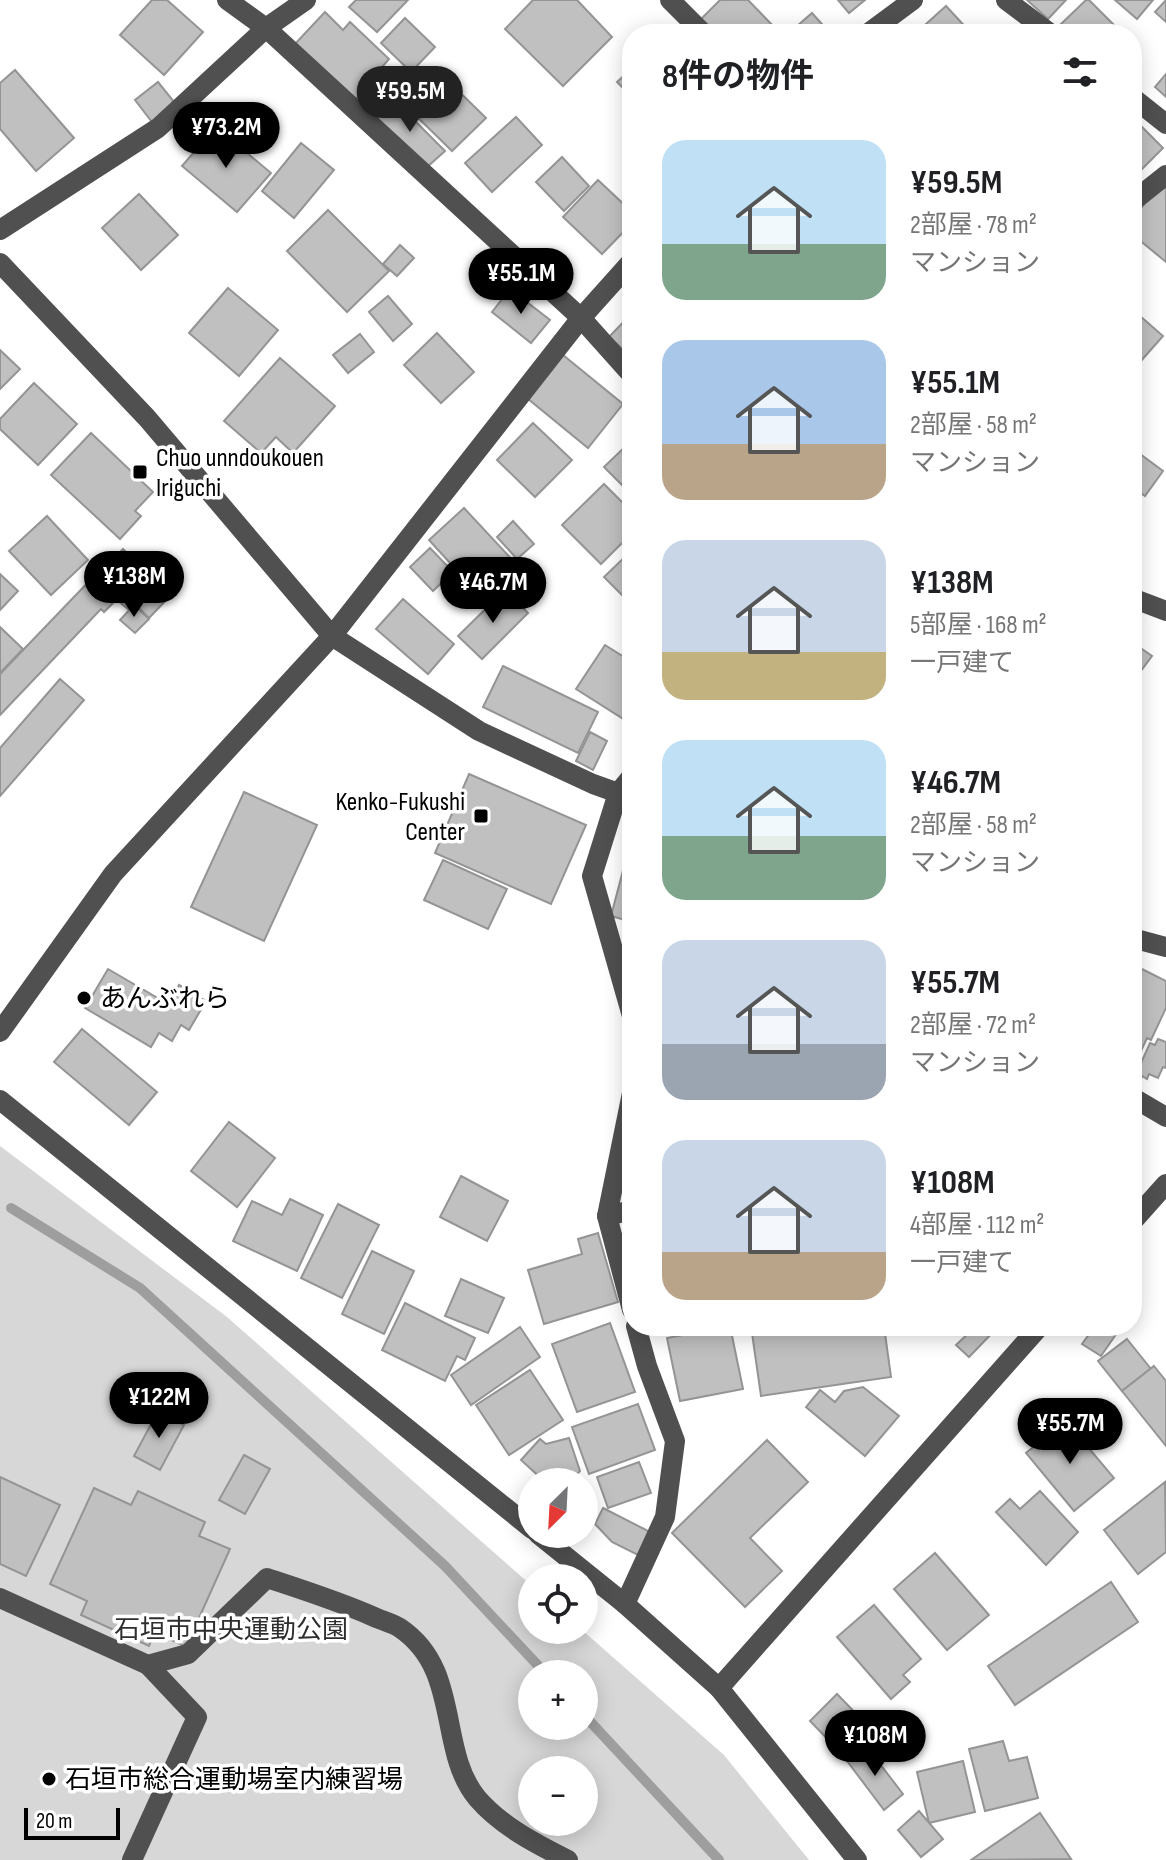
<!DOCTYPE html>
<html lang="ja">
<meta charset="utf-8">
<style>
body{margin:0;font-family:"Sofia Sans Condensed","Noto Sans JP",sans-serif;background:#f6f6f6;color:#202124;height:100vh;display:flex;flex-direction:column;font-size:30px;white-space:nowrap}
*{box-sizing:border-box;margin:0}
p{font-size:26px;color:#757577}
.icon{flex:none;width:44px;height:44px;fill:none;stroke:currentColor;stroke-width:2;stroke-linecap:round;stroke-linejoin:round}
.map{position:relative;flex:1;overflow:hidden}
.details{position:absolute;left:622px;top:24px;width:520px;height:1312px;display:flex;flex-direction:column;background:#fff;border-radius:32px;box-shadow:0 4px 20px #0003}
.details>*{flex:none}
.needle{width:52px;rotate:204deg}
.fabs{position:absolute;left:518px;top:1468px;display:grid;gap:16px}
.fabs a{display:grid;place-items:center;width:80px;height:80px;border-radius:50%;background:#fff;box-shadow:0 4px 20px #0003;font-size:40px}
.scale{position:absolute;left:24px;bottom:20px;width:96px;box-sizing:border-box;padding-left:8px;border:4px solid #000;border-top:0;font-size:22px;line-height:28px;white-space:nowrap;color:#000;-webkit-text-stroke:6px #fff;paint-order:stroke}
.price{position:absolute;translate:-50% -68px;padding:0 18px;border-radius:28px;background:#000;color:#fff;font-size:26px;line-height:52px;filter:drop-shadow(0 2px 4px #0008)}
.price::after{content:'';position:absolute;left:50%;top:48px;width:24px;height:18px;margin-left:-12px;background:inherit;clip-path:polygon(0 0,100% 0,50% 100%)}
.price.current{background:#222;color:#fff}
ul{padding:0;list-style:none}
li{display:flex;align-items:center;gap:24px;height:200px;padding:0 40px}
li span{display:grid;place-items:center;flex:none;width:224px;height:160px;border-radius:24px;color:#555}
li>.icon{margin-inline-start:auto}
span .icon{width:96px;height:96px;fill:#fffc;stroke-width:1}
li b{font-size:34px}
h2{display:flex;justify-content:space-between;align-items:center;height:96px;padding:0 40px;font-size:34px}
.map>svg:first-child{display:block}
.green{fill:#d7d7d7;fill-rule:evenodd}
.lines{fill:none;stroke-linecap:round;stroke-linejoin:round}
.stream{stroke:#9e9e9e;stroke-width:10}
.building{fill:#c0c0c0;stroke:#949494;stroke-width:2}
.minor{stroke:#505050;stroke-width:20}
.poi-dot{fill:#000;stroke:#fff;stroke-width:3}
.labels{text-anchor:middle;stroke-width:7;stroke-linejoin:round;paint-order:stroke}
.poi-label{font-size:26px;fill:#000;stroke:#fff;text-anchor:start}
.park-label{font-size:26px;fill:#2e2e2e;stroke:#fff}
</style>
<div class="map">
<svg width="1166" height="1860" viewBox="0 0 1166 1860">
<rect width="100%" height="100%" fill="#fff"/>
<!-- green -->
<path class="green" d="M0,1146L227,1317L532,1586V1630H582L724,1755L809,1860H0ZM532,1674H584V1726H532ZM532,1770H584V1822H532Z"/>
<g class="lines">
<!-- stream -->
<g class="stream">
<path d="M11,1208L140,1288L445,1566L546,1674"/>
<path d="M584,1715L719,1860"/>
</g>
</g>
<!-- building -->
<g class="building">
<path d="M152,0H167L203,32L164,75L120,35Z"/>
<path d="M356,0H408L377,32L349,7Z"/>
<path d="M533,0H577L612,37L563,86L505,29Z"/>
<path d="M720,0H748L779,32L777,34H707L697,23Z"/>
<path d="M838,0H865L849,13Z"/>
<path d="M1027,0H1066L1048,19Z"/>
<path d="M1086,0H1089L1115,26L1106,34H1071L1061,24Z"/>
<path d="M1115,0H1153L1137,19Z"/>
<path d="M1166,0V22L1155,12Z"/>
<path d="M946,6L972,34H915Z"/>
<path d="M325,12L343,30L350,22L389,59L382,67L384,69L355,100L295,44Z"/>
<path d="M812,13L828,31L825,34H788Z"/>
<path d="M405,18L435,47L411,72L381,43Z"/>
<path d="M632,68V97L617,82Z"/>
<path d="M15,70L74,138L36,171L0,129V83Z"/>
<path d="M438,71L486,118L452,151L405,105Z"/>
<path d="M1166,74V97L1155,87Z"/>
<path d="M158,82L175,103L152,122L135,100Z"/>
<path d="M394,100L445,151L426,168L376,118Z"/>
<path d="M516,117L542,145L492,192L465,163Z"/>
<path d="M1140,125L1163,148L1132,179V133Z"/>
<path d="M216,127L271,173L237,212L182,166Z"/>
<path d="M301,143L334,170L294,218L262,191Z"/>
<path d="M562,157L589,186L564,211L536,182Z"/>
<path d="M598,180L632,212V223L602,254L563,217Z"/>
<path d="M1161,184L1166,188V262L1132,234V219Z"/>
<path d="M139,194L178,235L141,270L102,228Z"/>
<path d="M328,210L389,271L347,312L287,251Z"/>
<path d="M400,245L414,258L397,276L383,264Z"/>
<path d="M228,288L278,330L239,376L189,333Z"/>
<path d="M510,289L550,320L531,343L492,312Z"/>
<path d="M388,296L412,324L393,341L369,312Z"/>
<path d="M1132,309L1163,336L1132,371Z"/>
<path d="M632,313V357L609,337Z"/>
<path d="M437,333L474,372L441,403L404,365Z"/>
<path d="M360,334L374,352L348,373L333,355Z"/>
<path d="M0,350L20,369L0,389Z"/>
<path d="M563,355L623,404L588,448L527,398Z"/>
<path d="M280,358L335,406L293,453L276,437L261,453L224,421Z"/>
<path d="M34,383L77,424L38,465L0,429V419Z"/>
<path d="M533,423L572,460L535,497L497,460Z"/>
<path d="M91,433L153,492L135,511L141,516L120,539L51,475Z"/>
<path d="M632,440V495L604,467Z"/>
<path d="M1132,448L1163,471L1145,496L1132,486Z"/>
<path d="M604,484L632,512V533L601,564L562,525Z"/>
<path d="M464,508L518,566L483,599L429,540Z"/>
<path d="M47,516L88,560L51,595L9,551Z"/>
<path d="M513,521L534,544L517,559L497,537Z"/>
<path d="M430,548L453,572L433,591L410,567Z"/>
<path d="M123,549L172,594L149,618L135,604L129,610L117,600L123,593L101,572Z"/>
<path d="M632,550V605L604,577Z"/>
<path d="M98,572L122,594L104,612L101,609L0,715V674Z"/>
<path d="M0,574L18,591L0,610Z"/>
<path d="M458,577L472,595L459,605L446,587Z"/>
<path d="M505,590L528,613L482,659L458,636Z"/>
<path d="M403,599L454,644L428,674L376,629Z"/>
<path d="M134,605L149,619L135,633L120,620Z"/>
<path d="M0,627L23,649L0,673Z"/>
<path d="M1132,642L1152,656L1132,683Z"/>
<path d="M605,645L632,662V717L628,715L625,720L576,689Z"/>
<path d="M503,666L598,712L578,753L483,707Z"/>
<path d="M60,679L84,700L0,796V748Z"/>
<path d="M590,732L607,741L593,770L576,761Z"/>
<path d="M469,774L586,825L551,904L435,853Z"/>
<path d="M244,792L317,825L264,941L191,907Z"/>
<path d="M631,840H632V922L611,916Z"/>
<path d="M443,860L507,889L488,929L424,900Z"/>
<path d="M1132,964L1166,981V1008L1151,1040L1147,1038L1133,1068Z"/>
<path d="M108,969L168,1004L179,985L206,1001L189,1030L181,1025L172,1041L159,1033L151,1047L85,1008Z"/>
<path d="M82,1029L157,1092L129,1125L54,1062Z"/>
<path d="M1158,1039L1166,1042V1068L1163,1067L1158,1078L1149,1074L1147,1079L1142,1076L1140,1082L1134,1079L1132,1083V1075L1135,1071L1137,1072L1150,1043L1155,1045Z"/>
<path d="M229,1122L275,1158L237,1207L191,1171Z"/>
<path d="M461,1176L508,1201L487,1241L440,1217Z"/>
<path d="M290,1199L323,1215L297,1271L233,1241L252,1201L282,1215Z"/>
<path d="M338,1204L379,1225L342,1298L301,1278Z"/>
<path d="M598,1233L618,1302L544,1324L528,1270L582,1254L578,1239Z"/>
<path d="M372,1251L414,1271L384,1334L342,1314Z"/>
<path d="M461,1279L504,1298L488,1333L445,1316Z"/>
<path d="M405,1303L475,1338L465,1360L457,1356L445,1381L382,1350Z"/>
<path d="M610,1323L635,1392L577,1412L552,1344Z"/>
<path d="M730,1326L743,1389L680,1401L667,1338Z"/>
<path d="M798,1326H884L891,1377L761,1396L752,1333Z"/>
<path d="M970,1326H999L969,1357L956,1345L973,1329Z"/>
<path d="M1095,1326H1112L1119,1330L1101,1356L1082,1344Z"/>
<path d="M520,1327L540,1357L471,1405L451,1375Z"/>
<path d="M1127,1339L1151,1369L1122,1391L1098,1361Z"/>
<path d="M1154,1366L1166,1381V1446L1122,1391Z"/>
<path d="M530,1370L563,1420L509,1455L476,1405Z"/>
<path d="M863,1387L899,1416L865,1456L806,1407L820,1390L835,1402L844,1391Z"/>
<path d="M638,1404L655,1450L589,1474L572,1427Z"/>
<path d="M158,1411L184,1425L160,1470L134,1456Z"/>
<path d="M1066,1421L1114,1478L1074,1511L1026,1453Z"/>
<path d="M569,1438L580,1471L570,1482H545L521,1460L540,1439L546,1444Z"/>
<path d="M767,1440L808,1482L750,1538L782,1571L745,1607L672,1533Z"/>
<path d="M244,1455L270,1469L245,1514L219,1500Z"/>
<path d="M639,1462L651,1493L608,1508L597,1477Z"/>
<path d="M0,1477L60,1505L26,1576L0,1564Z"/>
<path d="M1165,1482L1166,1552L1138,1574L1104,1530Z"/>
<path d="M94,1488L131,1505L138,1491L205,1522L199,1536L230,1549L186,1647L155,1632L149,1646L81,1615L87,1601L50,1584Z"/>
<path d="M1040,1491L1078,1532L1046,1565L996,1512L1010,1499L1020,1509Z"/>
<path d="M603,1508L650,1532L638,1555L612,1542L595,1524Z"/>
<path d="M935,1553L989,1615L947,1650L894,1589Z"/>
<path d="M1111,1582L1138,1622L1015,1705L988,1666Z"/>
<path d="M874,1605L921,1659L903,1675L910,1682L891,1699L837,1637Z"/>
<path d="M837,1694L868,1726L841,1753L810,1721Z"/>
<path d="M1003,1741L1009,1761L1027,1757L1038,1798L985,1811L969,1749Z"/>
<path d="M867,1747L903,1794L884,1810L847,1761Z"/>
<path d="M963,1761L975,1812L929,1823L917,1772Z"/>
<path d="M919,1811L943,1839L921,1857L898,1830Z"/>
<path d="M1040,1813L1071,1859L971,1860Z"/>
</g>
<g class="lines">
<!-- minor -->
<g class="minor">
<path d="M227,0L266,28L581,318L632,375"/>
<path d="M670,0L704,34"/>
<path d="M1006,0L1051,34"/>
<path d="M867,34L913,0"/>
<path d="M1132,97L1166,124"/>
<path d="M1132,202L1166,175"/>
<path d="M0,230L158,128L266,28L306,0"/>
<path d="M0,263L147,418L332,636L479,731L593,784L632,798"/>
<path d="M1132,598L1166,611"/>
<path d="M632,776L618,793L592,876L632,1016"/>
<path d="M1132,938L1166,947"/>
<path d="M0,1032L113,874L332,636L581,318L632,261"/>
<path d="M632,1093L607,1216L632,1310"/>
<path d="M1132,1097L1166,1117"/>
<path d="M0,1100L532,1529"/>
<path d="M607,1216L632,1210"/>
<path d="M1132,1222L1166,1184"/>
<path d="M538,1534L625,1604L719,1688L857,1860"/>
<path d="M0,1598L148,1665L188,1654L267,1578C303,1590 338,1601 372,1616C380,1620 392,1623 400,1628C462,1670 437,1749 477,1798C501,1826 536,1844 568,1860"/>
<path d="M625,1604L665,1517L675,1441L647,1366L636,1326"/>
<path d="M719,1688L1040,1326"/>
<path d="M132,1860L197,1717L148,1665"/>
</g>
</g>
<!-- markers -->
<g class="poi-dot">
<rect x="132" y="464" width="16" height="16" rx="4"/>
<rect x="473" y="808" width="16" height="16" rx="4"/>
<circle cx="84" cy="998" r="8"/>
<circle cx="49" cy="1779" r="8"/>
</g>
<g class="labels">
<!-- poi labels -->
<g class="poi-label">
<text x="156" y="466">Chuo unndoukouen<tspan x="156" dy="30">Iriguchi</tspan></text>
<text x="465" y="810" text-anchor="end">Kenko-Fukushi<tspan x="465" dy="30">Center</tspan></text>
<text x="100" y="1007">あんぶれら</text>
<text x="65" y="1788">石垣市総合運動場室内練習場</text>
</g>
<!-- park labels -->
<g class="park-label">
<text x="231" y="1638">石垣市中央運動公園</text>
</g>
</g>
</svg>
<div class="fabs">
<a><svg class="needle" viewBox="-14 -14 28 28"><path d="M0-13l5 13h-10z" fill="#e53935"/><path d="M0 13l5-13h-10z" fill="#757577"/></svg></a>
<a><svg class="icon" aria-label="locate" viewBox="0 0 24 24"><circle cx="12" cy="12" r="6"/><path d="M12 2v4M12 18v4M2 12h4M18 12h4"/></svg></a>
<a>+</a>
<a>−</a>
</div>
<div class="scale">20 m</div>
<b class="price current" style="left:410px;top:134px">¥59.5M</b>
<b class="price" style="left:226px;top:170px">¥73.2M</b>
<b class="price" style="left:521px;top:316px">¥55.1M</b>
<b class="price" style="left:134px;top:619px">¥138M</b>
<b class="price" style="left:493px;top:625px">¥46.7M</b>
<b class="price" style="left:159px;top:1440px">¥122M</b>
<b class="price" style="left:1070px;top:1466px">¥55.7M</b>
<b class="price" style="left:875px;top:1778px">¥108M</b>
<section class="details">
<h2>8件の物件<svg class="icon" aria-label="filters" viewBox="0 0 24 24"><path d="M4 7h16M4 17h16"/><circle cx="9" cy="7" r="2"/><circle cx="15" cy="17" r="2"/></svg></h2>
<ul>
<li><span style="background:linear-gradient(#bfe0f5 65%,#7fa58c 0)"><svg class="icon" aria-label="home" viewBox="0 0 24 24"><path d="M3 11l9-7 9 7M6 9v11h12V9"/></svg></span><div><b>¥59.5M</b><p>2部屋 · 78 m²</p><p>マンション</p></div></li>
<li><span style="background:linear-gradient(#a9c7e8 65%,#b9a48a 0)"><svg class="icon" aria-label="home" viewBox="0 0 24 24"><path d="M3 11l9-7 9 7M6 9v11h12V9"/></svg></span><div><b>¥55.1M</b><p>2部屋 · 58 m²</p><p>マンション</p></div></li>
<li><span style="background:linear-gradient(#c9d6e8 70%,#c2b280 0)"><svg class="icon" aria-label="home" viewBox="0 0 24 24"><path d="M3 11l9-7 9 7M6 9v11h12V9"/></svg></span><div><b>¥138M</b><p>5部屋 · 168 m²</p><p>一戸建て</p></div></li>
<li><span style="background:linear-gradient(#bfe0f5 60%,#7fa58c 0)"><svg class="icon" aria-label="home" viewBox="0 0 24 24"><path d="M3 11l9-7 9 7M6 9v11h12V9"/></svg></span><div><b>¥46.7M</b><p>2部屋 · 58 m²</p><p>マンション</p></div></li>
<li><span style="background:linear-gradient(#c9d6e8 65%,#9aa5b1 0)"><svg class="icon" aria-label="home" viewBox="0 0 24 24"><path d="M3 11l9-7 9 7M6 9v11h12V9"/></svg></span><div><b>¥55.7M</b><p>2部屋 · 72 m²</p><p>マンション</p></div></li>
<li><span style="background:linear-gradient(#c9d6e8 70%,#b9a48a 0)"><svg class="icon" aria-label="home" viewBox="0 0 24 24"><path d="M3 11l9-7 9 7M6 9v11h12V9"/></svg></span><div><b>¥108M</b><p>4部屋 · 112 m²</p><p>一戸建て</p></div></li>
</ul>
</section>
</div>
